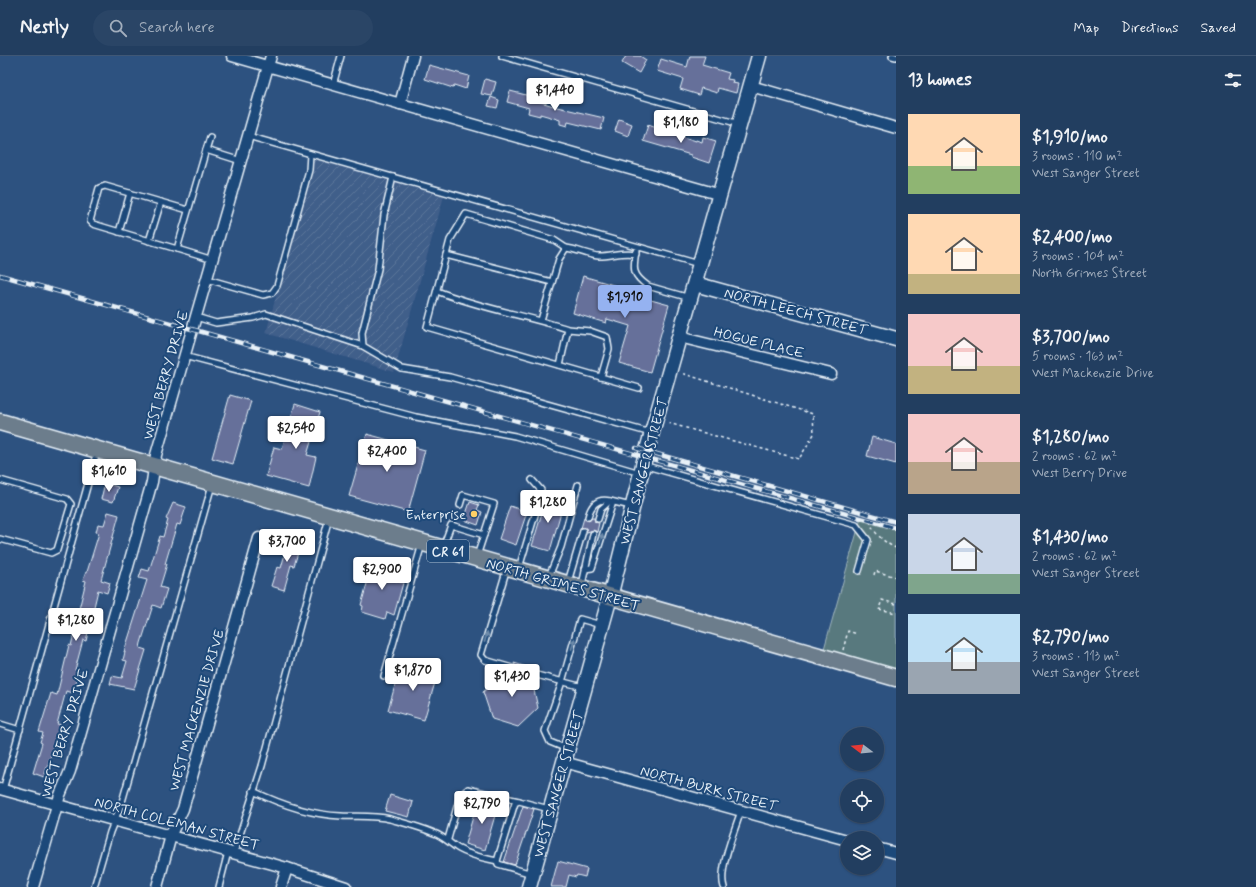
<!DOCTYPE html>
<meta charset="utf-8">
<style>
body{margin:0;font-family:Mynerve,sans-serif;background:#2a4566;color:#f1f3f6;height:100vh;display:flex;flex-direction:column;font-size:15px;white-space:nowrap}
*{box-sizing:border-box;margin:0}
p{font-size:13px;color:#a2aebd}
.icon{flex:none;width:22px;height:22px;fill:none;stroke:currentColor;stroke-width:2;stroke-linecap:round;stroke-linejoin:round}
.map{position:relative;flex:1;overflow:hidden}
.sheet{display:flex;flex-direction:column;background:#223e60;width:360px}
.sheet>*{flex:none}
.needle{width:26px;rotate:286deg}
.fabs{position:absolute;left:840px;top:671px;display:grid;gap:8px}
.fabs a{display:grid;place-items:center;width:44px;height:44px;border-radius:50%;background:#223e60;box-shadow:0 1px 3px #0004,0 0 0 1px #3f5775;font-size:20px}
.price{position:absolute;translate:-50% -34px;padding:0 9px;border-radius:4px;background:#fff;color:#222;font-size:13px;line-height:26px;filter:drop-shadow(0 1px 2px #0008)}
.price::after{content:'';position:absolute;left:50%;top:24px;width:12px;height:9px;margin-left:-6px;background:inherit;clip-path:polygon(0 0,100% 0,50% 100%)}
.price.current{background:#95b2f1;color:#111}
ul{padding:0;list-style:none}
li{display:flex;align-items:center;gap:12px;height:100px;padding:0 12px}
li span{display:grid;place-items:center;flex:none;width:112px;height:80px;border-radius:0px;color:#555}
li>.icon{margin-inline-start:auto}
span .icon{width:48px;height:48px;fill:#fffc;stroke-width:1}
li b{font-size:17px}
h2{display:flex;justify-content:space-between;align-items:center;height:48px;padding:0 12px;font-size:17px}
header{display:flex;align-items:center;gap:24px;box-sizing:border-box;height:56px;padding:0 20px;background:#223e60;border-bottom:1px solid #3f5775}
header strong{font-size:19px}
nav{display:flex;gap:22px;margin-inline-start:auto;font-size:14px}
.search{width:280px;height:36px;background:#2a4566;display:flex;align-items:center;gap:10px;box-sizing:border-box;padding:0 14px;border-radius:22px;color:#a2aebd;font-size:15px}
main{display:flex;flex:1;min-height:0}
.map>svg:first-child{display:block}
.industrial{fill:url(#industrial-furrows)}
.park{fill:#59797e;stroke:#a0b5bb}
.building{fill:#66709a;stroke:#e8f1f8}
.lines{fill:none;stroke-linecap:round;stroke-linejoin:round}
.lane-casing{stroke:#e8f1f8;stroke-width:8}
.street-casing{stroke:#e8f1f8;stroke-width:13}
.secondary-casing{stroke:#e8f1f8;stroke-width:17}
.primary-casing{stroke:#e8f1f8;stroke-width:19}
.path{stroke:#e8f1f8;stroke-width:1.5;stroke-dasharray:3 3;stroke-linecap:butt}
.lane{stroke:#1f4a7a;stroke-width:5}
.street{stroke:#1f4a7a;stroke-width:10}
.secondary{stroke:#1f4a7a;stroke-width:14}
.primary{stroke:#6c7d8c;stroke-width:16}
.rail-casing{stroke:#e8f1f8;stroke-width:4.5}
.rail{stroke:#1f4a7a;stroke-width:3;stroke-dasharray:9;stroke-linecap:butt}
.oneway{fill:#6f8dac}
.poi-dot{fill:#ffd166;stroke:#1f4a7a;stroke-width:1.5}
.labels{text-anchor:middle;stroke-width:4;stroke-linejoin:round;paint-order:stroke}
.shield{fill:#1f4a7a;stroke:#acbfd2;stroke-width:1}
.shield-label{font-size:13px;font-weight:bold;fill:#e8f1f8}
.street-label{font-size:14px;fill:#e8f1f8;stroke:#1f4a7a}
.poi-label{font-size:14px;fill:#e8f1f8;stroke:#1f4a7a;text-anchor:end}
</style>
<header>
<strong>Nestly</strong>
<div class="search"><svg class="icon" aria-label="search" viewBox="0 0 24 24"><circle cx="10" cy="10" r="6"/><path d="M15 15l6 6"/></svg>Search here</div>
<nav><a>Map</a><a>Directions</a><a>Saved</a></nav>
</header>
<main>
<div class="map">
<svg width="896" height="831" viewBox="0 0 896 831">
<defs>
<pattern id="industrial-furrows" width="10" height="10" patternUnits="userSpaceOnUse"><rect width="10" height="10" fill="#415e8a"/><path d="M-1 1l2-2M0 10L10 0M9 11l2-2" fill="none" stroke="#5c769b"/></pattern>
</defs>
<rect width="100%" height="100%" fill="#2d5280"/>
<filter id="ink" filterUnits="userSpaceOnUse"><feTurbulence type="fractalNoise" baseFrequency=".025" numOctaves="2"/><feDisplacementMap in="SourceGraphic" scale="8" xChannelSelector="R" yChannelSelector="G"/><feConvolveMatrix kernelMatrix="1 2 1 2 8 2 1 2 1" color-interpolation-filters="sRGB"/></filter>
<g filter="url(#ink)">
<!-- industrial -->
<path class="industrial" d="M314,102L444,140L394,316L266,277Z"/>
<!-- park -->
<path class="park" d="M861,462L896,472V614L824,593Z"/>
<!-- building -->
<g class="building">
<path d="M626,0H640L646,4L639,17L622,7Z"/>
<path d="M690,0H705L702,9L729,17L727,23L733,24L732,27L738,28L736,37L718,32L717,37L701,32L699,39L680,33L683,23L657,15L661,3L687,11Z"/>
<path d="M429,9L469,20L466,33L454,29L453,32L425,23Z"/>
<path d="M485,23L496,26L492,40L481,38Z"/>
<path d="M510,35L538,42L537,45L557,51L604,62L601,74L568,66L567,70L560,68V64L554,62L540,58V60L528,57L529,52L507,46Z"/>
<path d="M491,41L499,44L497,52L488,50Z"/>
<path d="M619,63L632,68L628,80L615,75Z"/>
<path d="M648,69L696,85V84L702,86L703,81L716,85L709,107L691,101V99L643,85Z"/>
<path d="M583,220L617,230L615,234L669,249L650,316L619,307L630,270L607,263L606,267L573,257Z"/>
<path d="M230,339L251,345L233,408L212,402Z"/>
<path d="M295,348L320,356L307,399L316,401L309,432L266,420L274,391L282,393Z"/>
<path d="M367,378L425,394L408,456L349,440Z"/>
<path d="M872,381L896,388V408L867,400Z"/>
<path d="M105,427L118,431L113,446L101,443Z"/>
<path d="M547,440L564,445L550,495L532,490Z"/>
<path d="M470,446L479,449L477,454L482,456L478,469L464,464Z"/>
<path d="M173,447L186,451L180,469L177,468L165,508H167L160,531L167,533L161,552L153,549L141,587L140,592L146,594L134,633L110,628L112,620L122,622L127,605L123,604L125,596H124L147,524L139,522L142,513L149,515L160,480L163,481L168,464L166,463Z"/>
<path d="M510,450L527,456L516,489L499,483Z"/>
<path d="M108,456L119,459L101,524L110,527L107,537L98,534L86,585L83,584L75,614L79,615L74,637L66,635L57,668L63,669L57,691L54,690L44,721L33,717L42,687L40,686L43,677L39,676L51,637L57,639L69,589L71,590L79,557H78L86,525L83,524L86,516H87L99,477L96,476L98,468L104,469Z"/>
<path d="M584,462L589,465L592,462H594L595,466L599,467L597,476L593,474L587,476L586,472H581Z"/>
<path d="M290,480L302,483L294,510L291,509L284,534L271,530L277,511L281,512Z"/>
<path d="M376,506L400,513L396,525L403,527L394,559L387,556L385,563L362,556L363,550L361,549L370,517L372,518Z"/>
<path d="M415,607L429,611L426,620L436,623L424,664L388,654L400,612L412,615Z"/>
<path d="M514,607L530,612L526,615L525,618L528,621L527,623L532,625L538,652L518,671L492,663L483,636L505,617L510,619L511,616L514,615L516,611Z"/>
<path d="M390,739L413,746L409,761L385,755Z"/>
<path d="M478,744L498,749L485,794L465,788Z"/>
<path d="M523,750L534,753L515,809L504,806Z"/>
<path d="M558,805L587,813L585,821L577,819L576,821L569,819L566,831H551Z"/>
</g>
<g class="lines">
<!-- lane casing -->
<g class="lane-casing">
<g id="lane">
<path d="M502,0L739,68"/>
<path d="M892,0L896,1"/>
<path d="M333,29L341,0"/>
<path d="M248,80L699,208"/>
<path d="M206,94L210,81"/>
<path d="M393,121L384,159L378,213L362,277L363,290L402,313L450,321L651,377"/>
<path d="M119,176L130,137"/>
<path d="M149,185L161,146"/>
<path d="M566,192L554,184L466,158L450,184L427,271L639,332"/>
<path d="M177,193L93,168L90,165L99,132L105,130L188,154"/>
<path d="M636,195C633,213 632,219 648,230L690,242"/>
<path d="M446,199L552,226"/>
<path d="M213,204L177,193L206,94L241,105"/>
<path d="M207,223L263,239L272,237L277,230L309,114L310,98"/>
<path d="M437,235C479,252 525,259 568,273L560,309"/>
<path d="M196,261L216,267L253,262L266,258L363,290"/>
<path d="M541,264L559,203L566,192C577,193 590,200 599,200C613,200 621,195 636,198"/>
<path d="M568,273L590,275L607,281L609,293L601,321"/>
<path d="M184,300L416,361L515,380L640,417"/>
<path d="M643,409L856,469L868,484L859,515"/>
<path d="M0,424L67,443L71,448L57,494L51,497L0,483"/>
<path d="M460,449L463,439L494,448L477,500"/>
<path d="M588,461C591,449 597,442 610,445"/>
<path d="M598,463L601,453L610,445L631,450"/>
<path d="M443,491L451,469L484,479"/>
<path d="M507,512L481,599L485,604L512,612"/>
<path d="M519,512L541,439V434L532,424"/>
<path d="M585,513L592,512L613,446"/>
<path d="M549,520L561,491L578,429"/>
<path d="M568,526L583,475"/>
<path d="M582,529L593,478"/>
<path d="M529,617L583,631"/>
<path d="M384,620L422,488"/>
<path d="M0,668L20,674"/>
<path d="M567,693L550,686L545,675L562,626L580,563L601,569"/>
<path d="M3,734L97,395"/>
<path d="M253,735C280,748 311,759 341,760C358,761 373,759 390,763C404,767 420,771 434,777C445,781 450,788 459,793C471,800 484,802 497,805"/>
<path d="M448,783L460,740L468,733L519,745"/>
<path d="M234,797L262,710L329,462"/>
<path d="M532,818L498,808L497,805L515,747L519,745L549,753"/>
<path d="M94,831L110,776L122,746L212,429"/>
<path d="M219,831L228,796"/>
<path d="M724,831C718,814 735,773 741,755"/>
</g>
</g>
<!-- street casing -->
<g class="street-casing">
<g id="street">
<path d="M232,0L721,139"/>
<path d="M751,30L896,72"/>
<path d="M400,48L413,0"/>
<path d="M679,281L831,318"/>
<path d="M564,706L847,784"/>
<path d="M0,733L287,812L346,831"/>
<path d="M877,792L896,797"/>
<path d="M33,831L60,739L70,715L152,426L156,399L271,0"/>
<path d="M157,831L172,776L183,753L259,482"/>
<path d="M281,831L287,812"/>
</g>
</g>
<!-- secondary casing -->
<g class="secondary-casing">
<g id="secondary">
<path d="M695,228L896,283"/>
<path d="M529,831L610,541L645,401L759,0"/>
</g>
</g>
<!-- primary casing -->
<g class="primary-casing">
<path id="primary" d="M0,366L896,622"/>
</g>
<!-- path -->
<g class="path">
<path d="M668,367L799,403L814,378L813,358L681,317"/>
<path d="M870,465C872,476 886,488 896,492"/>
<path d="M874,519L875,515L896,521"/>
<path d="M896,548L882,544L879,553L896,557"/>
<path d="M843,594L848,575L857,578"/>
</g>
<!-- lane -->
<use href="#lane" class="lane"/>
<!-- street -->
<use href="#street" class="street"/>
<!-- secondary -->
<use href="#secondary" class="secondary"/>
<!-- primary -->
<use href="#primary" class="primary"/>
<!-- rail casing -->
<g class="rail-casing">
<g id="rail">
<path d="M0,219L896,472"/>
<path d="M636,392L896,466"/>
</g>
</g>
<!-- rail -->
<use href="#rail" class="rail"/>
</g>
<!-- one-way arrows -->
<defs><path id="oneway-solid" d="M-6-.8H1V-3.2L6.5 0L1 3.2V.8H-6Z"/></defs>
<g class="oneway">
<use href="#oneway-solid" transform="translate(601 483) rotate(-73)"/>
<use href="#oneway-solid" transform="translate(486 581) rotate(-74)"/>
<use href="#oneway-solid" transform="translate(573 588) rotate(-74)"/>
</g>
</g>
<!-- markers -->
<circle class="poi-dot" cx="474" cy="458" r="4"/>
<g class="labels">
<!-- shield labels -->
<rect class="shield" x="427" y="484" width="42" height="22" rx="3"/>
<g class="shield-label">
<text x="448" y="500">CR 61</text>
</g>
<!-- street labels -->
<g class="street-label">
<text transform="translate(796 255) rotate(15)" y="5">NORTH LEECH STREET</text>
<text transform="translate(759 286) rotate(14)" y="5">HOGUE PLACE</text>
<text transform="translate(165 319) rotate(-74)" y="5">WEST BERRY DRIVE</text>
<text transform="translate(643 415) rotate(-75)" y="5">WEST SANGER STREET</text>
<text transform="translate(563 528) rotate(16)" y="5">NORTH GRIMES STREET</text>
<text transform="translate(196 654) rotate(-74)" y="5">WEST MACKENZIE DRIVE</text>
<text transform="translate(64 677) rotate(-73)" y="5">WEST BERRY DRIVE</text>
<text transform="translate(558 728) rotate(-74)" y="5">WEST SANGER STREET</text>
<text transform="translate(709 732) rotate(15)" y="5">NORTH BURK STREET</text>
<text transform="translate(177 767) rotate(15)" y="5">NORTH COLEMAN STREET</text>
</g>
<!-- poi labels -->
<g class="poi-label">
<text x="466" y="463">Enterprise</text>
</g>
</g>
</svg>
<div class="fabs">
<a><svg class="needle" viewBox="-14 -14 28 28"><path d="M0-13l5 13h-10z" fill="#e53935"/><path d="M0 13l5-13h-10z" fill="#a2aebd"/></svg></a>
<a><svg class="icon" aria-label="locate" viewBox="0 0 24 24"><circle cx="12" cy="12" r="6"/><path d="M12 2v4M12 18v4M2 12h4M18 12h4"/></svg></a>
<a><svg class="icon" aria-label="layers" viewBox="0 0 24 24"><path d="M12 4l9 5-9 5-9-5zM3 14l9 5 9-5"/></svg></a>
</div>
<b class="price" style="left:555px;top:56px">$1,440</b>
<b class="price" style="left:681px;top:88px">$1,180</b>
<b class="price current" style="left:625px;top:263px">$1,910</b>
<b class="price" style="left:296px;top:394px">$2,540</b>
<b class="price" style="left:387px;top:417px">$2,400</b>
<b class="price" style="left:109px;top:437px">$1,610</b>
<b class="price" style="left:548px;top:468px">$1,280</b>
<b class="price" style="left:287px;top:507px">$3,700</b>
<b class="price" style="left:382px;top:535px">$2,900</b>
<b class="price" style="left:76px;top:586px">$1,280</b>
<b class="price" style="left:413px;top:636px">$1,870</b>
<b class="price" style="left:512px;top:642px">$1,430</b>
<b class="price" style="left:482px;top:769px">$2,790</b>
</div>
<section class="sheet">
<h2>13 homes<svg class="icon" aria-label="filters" viewBox="0 0 24 24"><path d="M4 7h16M4 17h16"/><circle cx="9" cy="7" r="2"/><circle cx="15" cy="17" r="2"/></svg></h2>
<ul>
<li><span style="background:linear-gradient(#ffd9b3 65%,#8fb573 0)"><svg class="icon" aria-label="home" viewBox="0 0 24 24"><path d="M3 11l9-7 9 7M6 9v11h12V9"/></svg></span><div><b>$1,910/mo</b><p>3 rooms · 110 m²</p><p>West Sanger Street</p></div></li>
<li><span style="background:linear-gradient(#ffd9b3 75%,#c2b280 0)"><svg class="icon" aria-label="home" viewBox="0 0 24 24"><path d="M3 11l9-7 9 7M6 9v11h12V9"/></svg></span><div><b>$2,400/mo</b><p>3 rooms · 104 m²</p><p>North Grimes Street</p></div></li>
<li><span style="background:linear-gradient(#f6c9c9 65%,#c2b280 0)"><svg class="icon" aria-label="home" viewBox="0 0 24 24"><path d="M3 11l9-7 9 7M6 9v11h12V9"/></svg></span><div><b>$3,700/mo</b><p>5 rooms · 163 m²</p><p>West Mackenzie Drive</p></div></li>
<li><span style="background:linear-gradient(#f6c9c9 60%,#b9a48a 0)"><svg class="icon" aria-label="home" viewBox="0 0 24 24"><path d="M3 11l9-7 9 7M6 9v11h12V9"/></svg></span><div><b>$1,280/mo</b><p>2 rooms · 62 m²</p><p>West Berry Drive</p></div></li>
<li><span style="background:linear-gradient(#c9d6e8 75%,#7fa58c 0)"><svg class="icon" aria-label="home" viewBox="0 0 24 24"><path d="M3 11l9-7 9 7M6 9v11h12V9"/></svg></span><div><b>$1,430/mo</b><p>2 rooms · 62 m²</p><p>West Sanger Street</p></div></li>
<li><span style="background:linear-gradient(#bfe0f5 60%,#9aa5b1 0)"><svg class="icon" aria-label="home" viewBox="0 0 24 24"><path d="M3 11l9-7 9 7M6 9v11h12V9"/></svg></span><div><b>$2,790/mo</b><p>3 rooms · 113 m²</p><p>West Sanger Street</p></div></li>
</ul>
</section>
</main>
